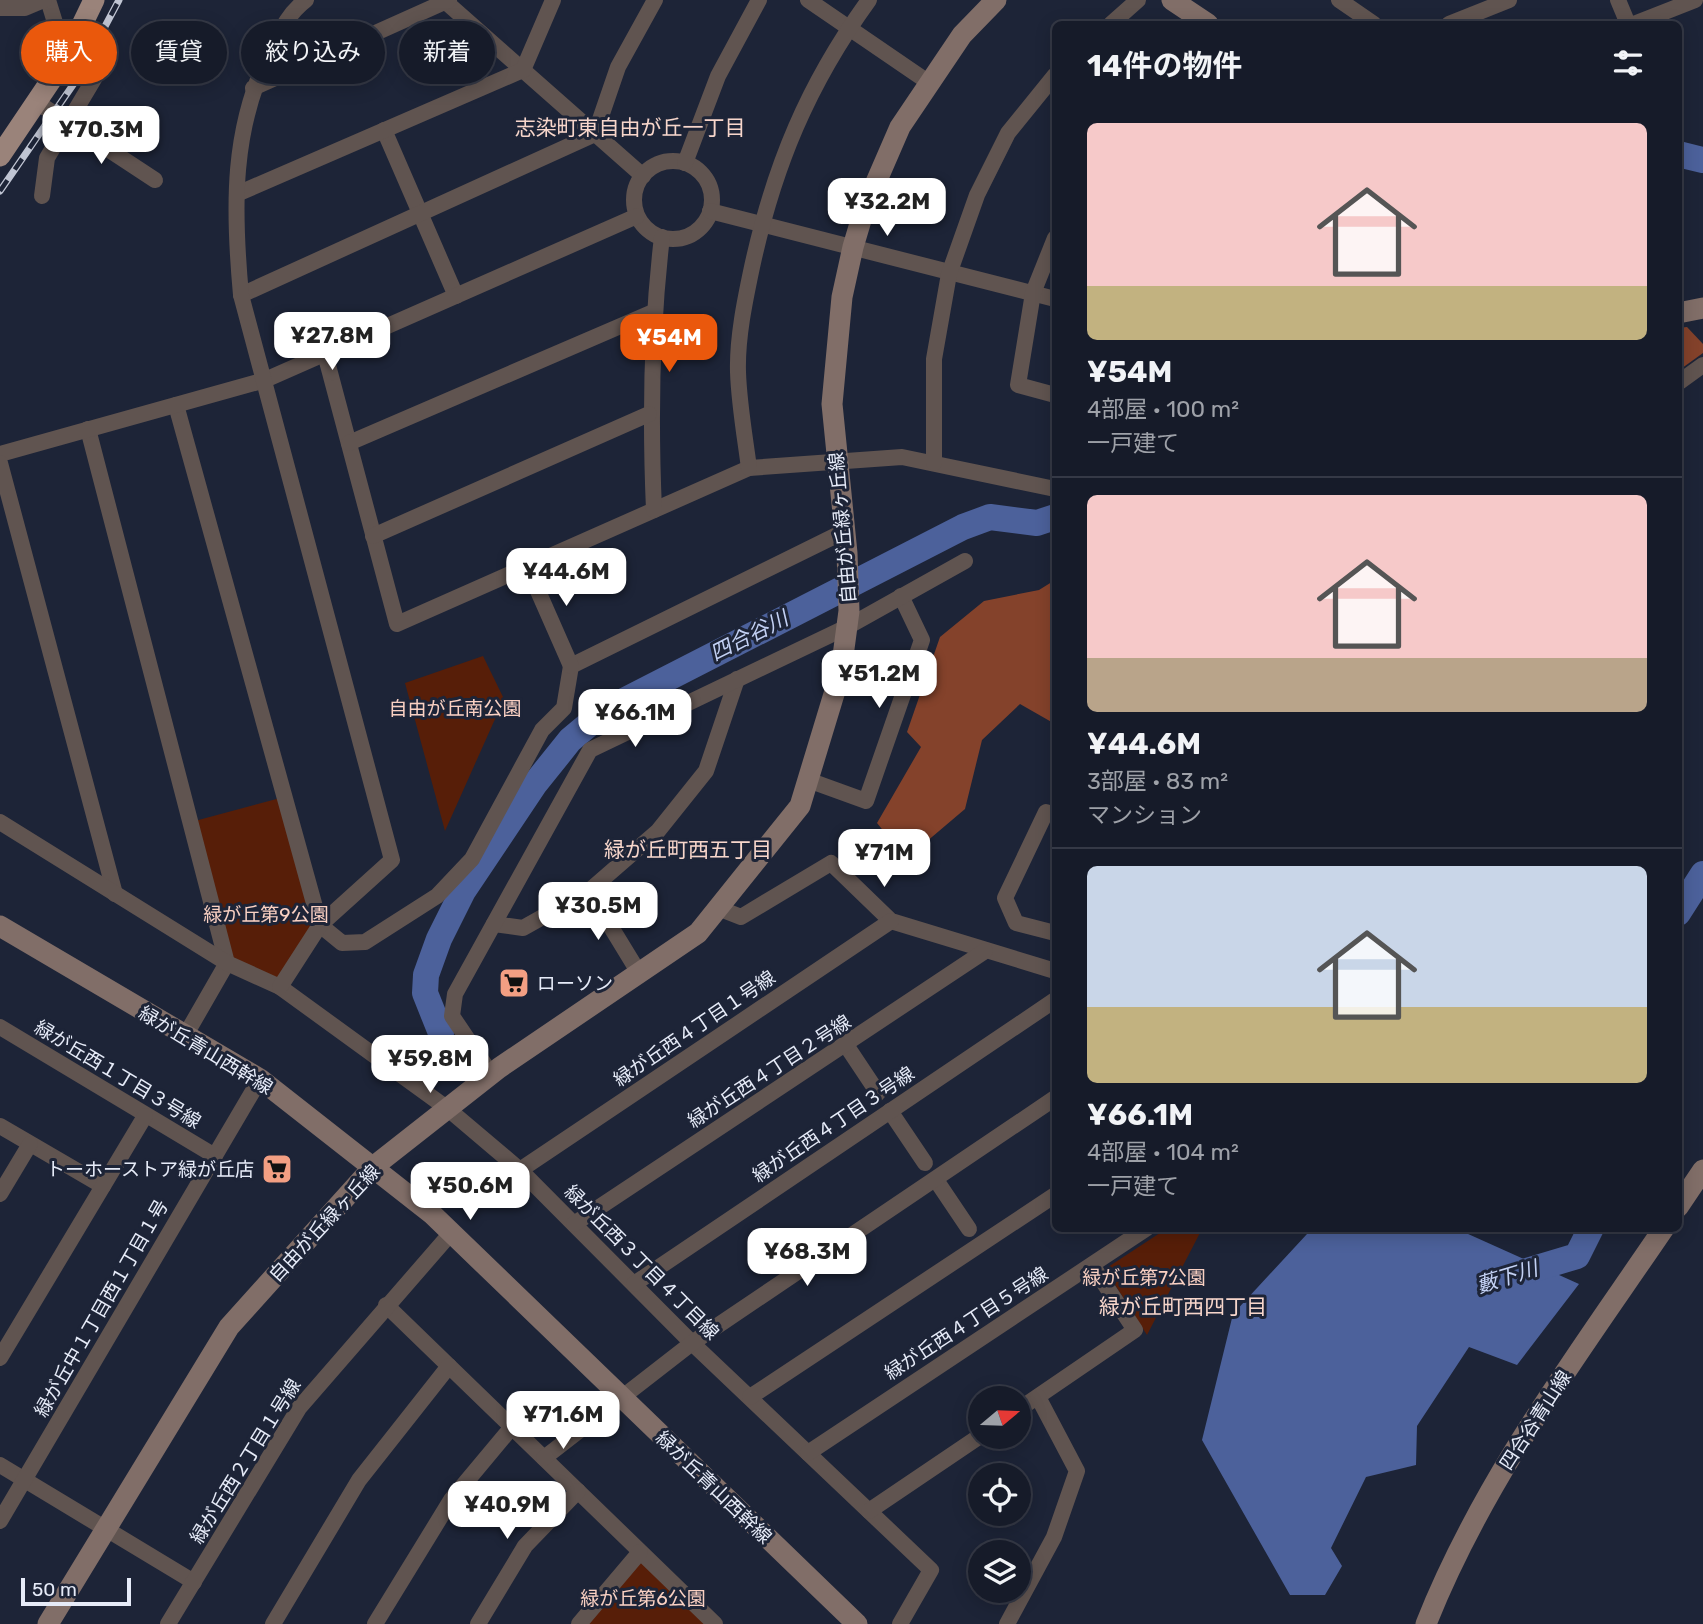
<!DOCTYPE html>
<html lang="ja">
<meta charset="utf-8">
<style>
body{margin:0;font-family:Rubik,"Noto Sans JP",sans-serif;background:#232835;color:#f1f3f6;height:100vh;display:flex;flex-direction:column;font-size:26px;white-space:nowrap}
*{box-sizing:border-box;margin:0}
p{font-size:23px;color:#9ea1a8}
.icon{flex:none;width:38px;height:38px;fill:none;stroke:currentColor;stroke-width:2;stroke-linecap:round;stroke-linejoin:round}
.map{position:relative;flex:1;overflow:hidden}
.side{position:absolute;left:1052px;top:21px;width:630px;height:1211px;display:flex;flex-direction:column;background:#161b29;border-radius:10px;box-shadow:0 4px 18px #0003,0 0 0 2px #353946}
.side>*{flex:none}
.top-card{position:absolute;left:21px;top:21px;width:665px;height:63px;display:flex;gap:14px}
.needle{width:46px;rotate:71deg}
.fabs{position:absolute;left:968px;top:1386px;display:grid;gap:14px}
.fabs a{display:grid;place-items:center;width:63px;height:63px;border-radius:50%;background:#161b29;box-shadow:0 4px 18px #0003,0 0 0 2px #353946;font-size:35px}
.scale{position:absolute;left:21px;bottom:18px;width:110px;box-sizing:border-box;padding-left:7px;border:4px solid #e6ebf8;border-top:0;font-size:19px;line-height:24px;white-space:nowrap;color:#e6ebf8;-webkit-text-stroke:5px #1d2437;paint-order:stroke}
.price{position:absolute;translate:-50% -60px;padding:0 16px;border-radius:14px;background:#fff;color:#222;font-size:23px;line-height:46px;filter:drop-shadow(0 2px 4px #0008)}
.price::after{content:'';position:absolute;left:50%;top:42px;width:21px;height:16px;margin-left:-10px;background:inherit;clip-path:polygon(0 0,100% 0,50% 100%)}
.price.selected{background:#ea580c;color:#fff}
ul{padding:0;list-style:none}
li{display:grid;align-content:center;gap:14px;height:371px;padding:0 35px}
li+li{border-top:2px solid #353946}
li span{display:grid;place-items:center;height:217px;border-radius:10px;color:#555}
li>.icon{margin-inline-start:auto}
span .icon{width:126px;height:126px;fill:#fffc;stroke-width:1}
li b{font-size:30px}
h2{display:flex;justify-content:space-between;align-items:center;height:84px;padding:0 35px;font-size:30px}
.pill{padding:0 24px;border-radius:32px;background:#161b29;box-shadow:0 4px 18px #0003,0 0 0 2px #353946;font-size:24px;line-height:63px}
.pill.selected{background:#ea580c;color:#fff}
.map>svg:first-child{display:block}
.green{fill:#571e08}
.forest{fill:#84422b}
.water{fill:#4c619b}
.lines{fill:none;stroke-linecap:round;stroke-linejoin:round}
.river{stroke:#4c619b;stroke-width:26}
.street{stroke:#605450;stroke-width:16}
.secondary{stroke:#816e68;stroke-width:21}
.primary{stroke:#9a837a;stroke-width:21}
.rail-casing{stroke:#c0c5d3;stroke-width:7}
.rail{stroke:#1d2437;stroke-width:4.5;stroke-dasharray:13;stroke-linecap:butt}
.labels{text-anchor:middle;stroke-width:6;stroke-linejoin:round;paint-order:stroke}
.street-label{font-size:19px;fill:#e6ebf8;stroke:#1d2437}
.park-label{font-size:19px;fill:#fad1c3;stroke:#1d2437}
.poi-label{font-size:19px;fill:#e6ebf8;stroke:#1d2437;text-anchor:start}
.neighbourhood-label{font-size:21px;fill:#f7d6cb;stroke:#1d2437}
.water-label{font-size:21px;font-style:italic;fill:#c3d1f4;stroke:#1d2437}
</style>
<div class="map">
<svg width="1703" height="1624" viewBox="0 0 1703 1624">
<rect width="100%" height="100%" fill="#1d2437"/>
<!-- green -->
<g class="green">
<path d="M483,656L504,699L445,831L405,683Z"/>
<path d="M284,797L320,925L280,987L227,963L191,822Z"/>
<path d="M1166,1229H1202L1147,1335L1105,1269Z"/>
<path d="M642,1563L707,1624H587L636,1564Z"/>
</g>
<!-- forest -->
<g class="forest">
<path d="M1687,327L1703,344V353L1678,371V328Z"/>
<path d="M1055,580V724L1020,704L982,740L965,809L906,859L877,823L921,747L907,732L940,637L984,601L1039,590Z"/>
</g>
<!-- water -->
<path class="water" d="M1320,1228L1457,1229L1579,1284L1517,1365L1469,1347L1417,1426L1416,1465L1366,1477L1331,1548L1342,1566L1325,1595H1290L1202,1440L1233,1314L1307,1234Z"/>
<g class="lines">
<!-- river -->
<g class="river">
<path d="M1678,154L1703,160"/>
<path d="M1678,913L1703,874"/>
<path d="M441,1033L425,993L426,975L439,939L463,891L534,785L570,740L606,710L963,527L990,517L1037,523L1055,517"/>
<path d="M1507,1277L1577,1256L1591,1228"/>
</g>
<!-- street -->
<g class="street">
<path d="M48,0L66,58"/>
<path d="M808,0L928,82"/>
<path d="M1339,0L1374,24"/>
<path d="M1618,0L1628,24"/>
<path d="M447,3L643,176"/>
<path d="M0,8H25L44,0"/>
<path d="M1111,24L1138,0"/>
<path d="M1449,24L1509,0"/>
<path d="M1634,24L1695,0"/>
<path d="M253,88L449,0"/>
<path d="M38,103L155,180"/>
<path d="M384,130L456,296"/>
<circle cx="673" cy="200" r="39"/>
<path d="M685,163L718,76L759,0"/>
<path d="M237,194L523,70L553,0"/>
<path d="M42,196L47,158L97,74"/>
<path d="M710,211L1055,299"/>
<path d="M1055,238L1033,293L1018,385L1055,395"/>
<path d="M241,295L595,134L618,67L655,0"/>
<path d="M325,354L397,624L749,468L902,457L1055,489"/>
<path d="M1678,383L1703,365"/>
<path d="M176,405L320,925L342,943L365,942L437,896L472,859L542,730L564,708L571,666L845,531"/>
<path d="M88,429L227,963L185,1036"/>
<path d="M349,443L653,312"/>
<path d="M0,454L265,380L637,216"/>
<path d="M0,463L115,894"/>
<path d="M934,463V359L949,274L977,195L1008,133L1055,75"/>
<path d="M749,468C745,437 739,404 738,372C737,338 745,300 752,267C774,166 808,84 869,0"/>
<path d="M654,510C650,418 651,329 662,237"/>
<path d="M373,536L649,414"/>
<path d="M527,566L571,666"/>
<path d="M808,780L866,801L922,640L901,596"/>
<path d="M1055,815L1046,812L1005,898L1016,923L1055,933"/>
<path d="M0,822L227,963L280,987L448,1109L520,1170L692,1343L931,1570L900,1624"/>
<path d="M589,891L639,973"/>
<path d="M718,908L741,917L831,863L891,921L1055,971"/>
<path d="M494,924L523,928L589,891L658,831L706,771L737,679"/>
<path d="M280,987L320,925L392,860L241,295C233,208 231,127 272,48C282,28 289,13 306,0"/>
<path d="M0,1027L215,1156"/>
<path d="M846,1045L878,1093"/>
<path d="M491,1074L452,1016L455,994L590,750L847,627L965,561"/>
<path d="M890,1111L925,1163"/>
<path d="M0,1126L103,1186"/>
<path d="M520,1170L891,921"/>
<path d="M936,1180L969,1229"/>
<path d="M0,1194L30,1144"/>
<path d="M574,1224L985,951"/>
<path d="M634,1284L1055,1000"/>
<path d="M386,1305L715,1624"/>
<path d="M0,1358L145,1116"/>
<path d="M750,1397L1055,1195"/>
<path d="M1018,1410L1135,1330L1092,1265"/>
<path d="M808,1453L1147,1228"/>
<path d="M544,1458L692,1343L1055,1098"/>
<path d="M0,1465L194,1582"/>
<path d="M869,1511L980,1436"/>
<path d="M0,1521L260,1079"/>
<path d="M168,1624L299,1408L451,1233"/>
<path d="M273,1624L359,1480L449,1366"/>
<path d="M375,1624L451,1500L512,1427"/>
<path d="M478,1624L525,1546L578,1491"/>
<path d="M579,1624L640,1552"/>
<path d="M1007,1624L1054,1537L1077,1471L1038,1397"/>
</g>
<!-- secondary -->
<g class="secondary">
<path d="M1172,0L1208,24"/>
<path d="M1678,313L1703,308"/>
<path d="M0,926L260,1079L432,1214L857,1624"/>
<path d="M1678,1207L1703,1170"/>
<path d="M48,1624L229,1327L373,1167L499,1068L698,933L800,806L841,671L849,611L847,553L832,404L842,297L853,247L864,210L900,127L962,35L996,0"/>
<path d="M1426,1624C1483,1480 1577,1356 1664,1228"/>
</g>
<!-- primary -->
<path class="primary" d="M0,156L66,58L94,0"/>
<!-- rail casing -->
<g class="rail-casing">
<path id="rail" d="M0,191L77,79L119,0"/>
</g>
<!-- rail -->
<use href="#rail" class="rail"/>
</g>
<!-- icons -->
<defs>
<g id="supermarket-square" transform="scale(1.575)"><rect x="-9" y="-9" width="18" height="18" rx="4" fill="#f39f83" stroke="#1d2437"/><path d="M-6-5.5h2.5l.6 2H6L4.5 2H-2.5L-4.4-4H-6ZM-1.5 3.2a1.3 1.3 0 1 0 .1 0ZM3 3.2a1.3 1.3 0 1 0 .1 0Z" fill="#111"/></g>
</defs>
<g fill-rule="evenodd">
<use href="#supermarket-square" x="514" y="983"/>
<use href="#supermarket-square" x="277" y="1169"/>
</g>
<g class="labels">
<!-- street labels -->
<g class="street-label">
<text transform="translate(842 528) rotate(-95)" y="7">自由が丘緑ヶ丘線</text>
<text transform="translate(694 1028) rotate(-34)" y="7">緑が丘西４丁目１号線</text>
<text transform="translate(206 1050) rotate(31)" y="7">緑が丘青山西幹線</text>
<text transform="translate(769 1071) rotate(-33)" y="7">緑が丘西４丁目２号線</text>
<text transform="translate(118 1074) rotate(31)" y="7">緑が丘西１丁目３号線</text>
<text transform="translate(833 1124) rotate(-34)" y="7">緑が丘西４丁目３号線</text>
<text transform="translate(324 1223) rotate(-47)" y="7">自由が丘緑ヶ丘線</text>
<text transform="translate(642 1262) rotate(45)" y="7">緑が丘西３丁目４丁目線</text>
<text transform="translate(101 1308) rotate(-60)" y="7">緑が丘中１丁目西１丁目１号</text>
<text transform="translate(966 1323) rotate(-33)" y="7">緑が丘西４丁目５号線</text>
<text transform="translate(1535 1420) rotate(-57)" y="7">四合谷青山線</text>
<text transform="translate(245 1461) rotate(-58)" y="7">緑が丘西２丁目１号線</text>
<text transform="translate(714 1487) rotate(44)" y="7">緑が丘青山西幹線</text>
</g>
<!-- park labels -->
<g class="park-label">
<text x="455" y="715">自由が丘南公園</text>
<text x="266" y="921">緑が丘第9公園</text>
<text x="1144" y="1284">緑が丘第7公園</text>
<text x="643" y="1605">緑が丘第6公園</text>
</g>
<!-- poi labels -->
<g class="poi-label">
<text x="537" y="990">ローソン</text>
<text x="254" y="1176" text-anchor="end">トーホーストア緑が丘店</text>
</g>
<!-- neighbourhood labels -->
<g class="neighbourhood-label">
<text x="630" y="135">志染町東自由が丘一丁目</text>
<text x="688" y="857">緑が丘町西五丁目</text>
<text x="1183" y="1314">緑が丘町西四丁目</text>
</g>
<!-- water labels -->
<g class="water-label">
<text transform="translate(749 636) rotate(-27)" y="7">四合谷川</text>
<text transform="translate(1507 1277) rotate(-17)" y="7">藪下川</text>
</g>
</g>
</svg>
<div class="fabs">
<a><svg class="needle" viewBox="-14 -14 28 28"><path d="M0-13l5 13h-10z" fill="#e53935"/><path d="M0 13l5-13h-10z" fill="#9ea1a8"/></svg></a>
<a><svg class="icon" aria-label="locate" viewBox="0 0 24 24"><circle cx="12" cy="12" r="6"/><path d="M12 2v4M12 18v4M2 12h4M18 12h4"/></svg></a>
<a><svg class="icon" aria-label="layers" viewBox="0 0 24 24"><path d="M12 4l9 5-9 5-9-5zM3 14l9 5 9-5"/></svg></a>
</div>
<div class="scale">50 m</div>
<b class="price" style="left:101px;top:166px">¥70.3M</b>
<b class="price" style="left:887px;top:238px">¥32.2M</b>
<b class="price" style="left:332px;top:372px">¥27.8M</b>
<b class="price selected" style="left:669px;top:374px">¥54M</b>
<b class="price" style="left:566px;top:608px">¥44.6M</b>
<b class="price" style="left:879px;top:710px">¥51.2M</b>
<b class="price" style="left:635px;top:749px">¥66.1M</b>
<b class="price" style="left:884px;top:889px">¥71M</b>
<b class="price" style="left:598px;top:942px">¥30.5M</b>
<b class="price" style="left:430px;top:1095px">¥59.8M</b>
<b class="price" style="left:470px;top:1222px">¥50.6M</b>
<b class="price" style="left:807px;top:1288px">¥68.3M</b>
<b class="price" style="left:563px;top:1451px">¥71.6M</b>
<b class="price" style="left:507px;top:1541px">¥40.9M</b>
<div class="top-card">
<a class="pill selected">購入</a>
<a class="pill">賃貸</a>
<a class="pill">絞り込み</a>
<a class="pill">新着</a>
</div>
<section class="side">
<h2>14件の物件<svg class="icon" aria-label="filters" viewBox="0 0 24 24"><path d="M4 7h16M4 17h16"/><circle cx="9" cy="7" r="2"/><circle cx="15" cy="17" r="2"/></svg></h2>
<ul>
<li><span style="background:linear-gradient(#f6c9c9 75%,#c2b280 0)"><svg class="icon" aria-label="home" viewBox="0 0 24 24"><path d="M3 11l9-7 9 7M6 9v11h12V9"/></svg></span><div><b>¥54M</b><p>4部屋 · 100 m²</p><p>一戸建て</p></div></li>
<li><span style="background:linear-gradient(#f6c9c9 75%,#b9a48a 0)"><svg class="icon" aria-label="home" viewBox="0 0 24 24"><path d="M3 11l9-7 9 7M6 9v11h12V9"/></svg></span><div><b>¥44.6M</b><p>3部屋 · 83 m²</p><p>マンション</p></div></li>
<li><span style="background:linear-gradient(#c9d6e8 65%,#c2b280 0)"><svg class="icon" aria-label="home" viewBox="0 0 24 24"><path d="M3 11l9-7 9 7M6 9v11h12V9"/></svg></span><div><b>¥66.1M</b><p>4部屋 · 104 m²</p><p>一戸建て</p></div></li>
</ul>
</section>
</div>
